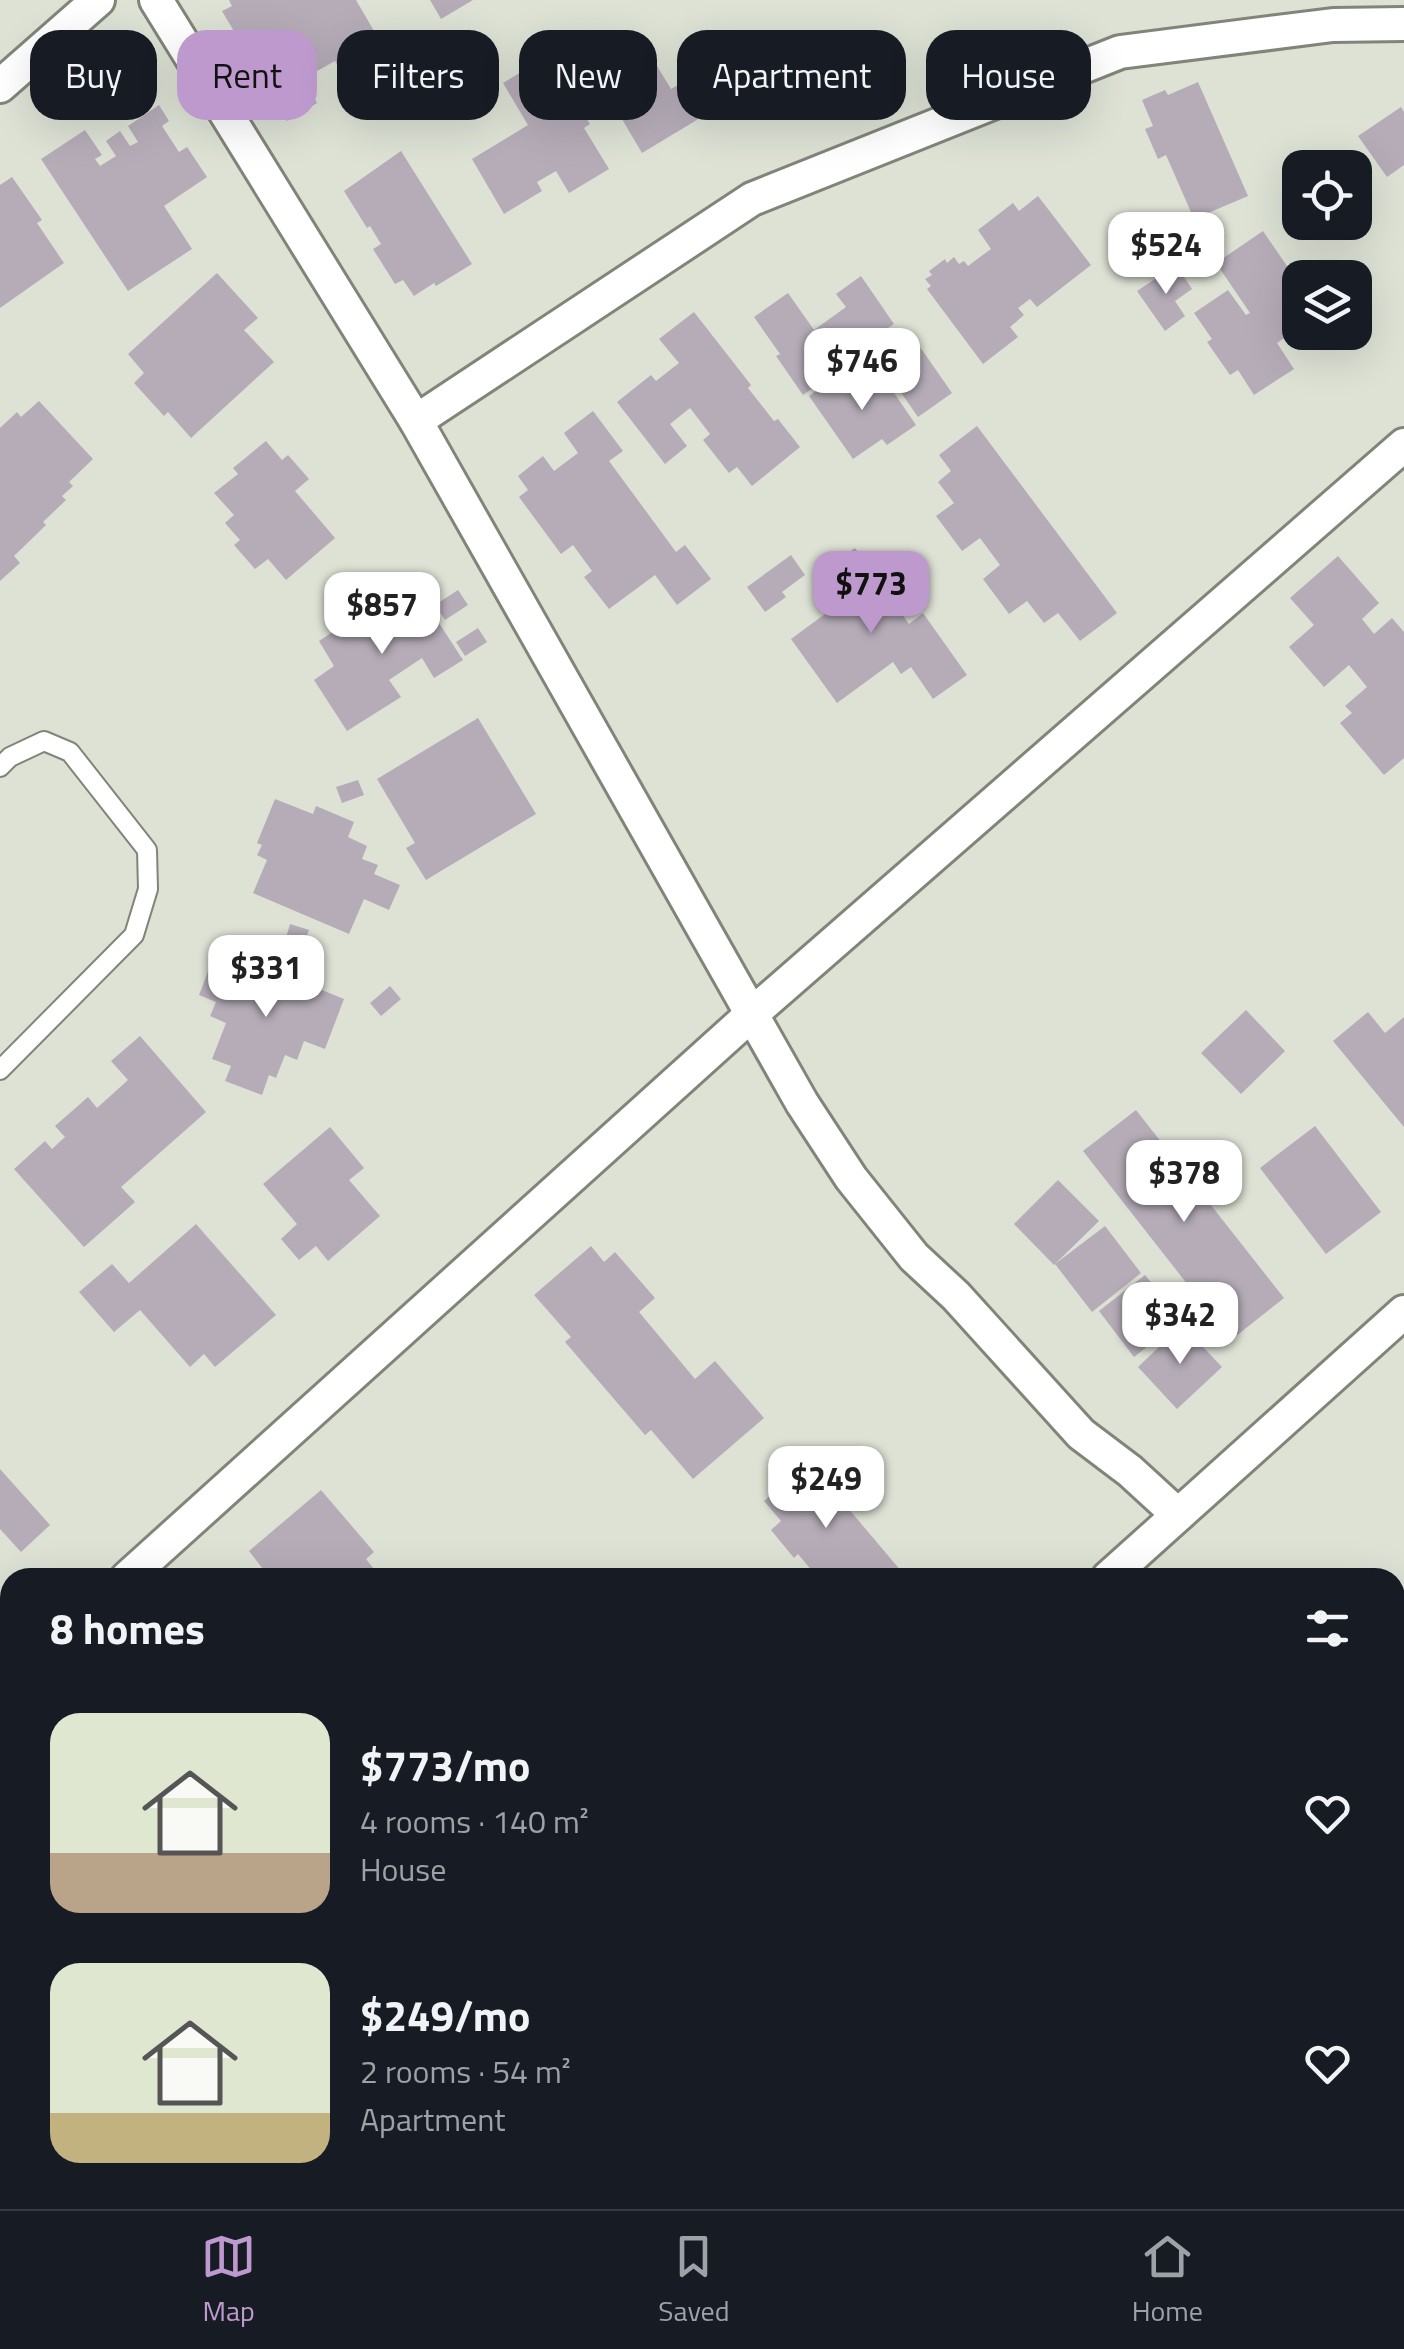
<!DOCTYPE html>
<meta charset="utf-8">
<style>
body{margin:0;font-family:"Titillium Web",sans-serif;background:#242831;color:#f1f3f6;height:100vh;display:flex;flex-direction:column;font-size:38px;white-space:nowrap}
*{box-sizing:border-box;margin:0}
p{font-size:32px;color:#9ea1a6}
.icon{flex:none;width:55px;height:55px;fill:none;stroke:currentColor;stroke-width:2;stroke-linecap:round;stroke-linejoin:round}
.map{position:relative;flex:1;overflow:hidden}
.side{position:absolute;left:0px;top:1568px;width:1405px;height:642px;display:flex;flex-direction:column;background:#171b24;border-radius:30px 30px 0 0;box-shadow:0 10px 40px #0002}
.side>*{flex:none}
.banner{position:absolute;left:30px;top:30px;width:1345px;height:90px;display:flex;gap:20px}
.fabs{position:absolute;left:1282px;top:150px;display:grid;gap:20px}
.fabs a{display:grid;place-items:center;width:90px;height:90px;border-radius:20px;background:#171b24;box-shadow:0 10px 40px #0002;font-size:50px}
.price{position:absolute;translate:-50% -85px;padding:0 22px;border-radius:20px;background:#fff;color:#222;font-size:32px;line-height:65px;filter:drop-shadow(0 2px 5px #0008)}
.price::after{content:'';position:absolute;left:50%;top:60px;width:30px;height:22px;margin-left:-15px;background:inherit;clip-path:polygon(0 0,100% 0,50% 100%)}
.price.on{background:#bd99cd;color:#111}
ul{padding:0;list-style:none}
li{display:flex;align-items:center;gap:30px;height:250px;padding:0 50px}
li span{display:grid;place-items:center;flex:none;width:280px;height:200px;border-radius:30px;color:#555}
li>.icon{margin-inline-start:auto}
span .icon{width:120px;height:120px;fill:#fffc;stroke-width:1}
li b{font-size:42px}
h2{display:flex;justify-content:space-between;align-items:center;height:120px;padding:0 50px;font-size:42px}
.tag{padding:0 35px;border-radius:30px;background:#171b24;box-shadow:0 10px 40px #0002;font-size:35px;line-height:90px}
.tag.on{background:#bd99cd;color:#111}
.menu{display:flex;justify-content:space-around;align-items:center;height:140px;border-top:2px solid #363941;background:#171b24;font-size:28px;color:#9ea1a6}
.menu a{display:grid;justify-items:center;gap:5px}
.menu .on{color:#bd99cd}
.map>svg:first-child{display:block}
.building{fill:#b5acb8}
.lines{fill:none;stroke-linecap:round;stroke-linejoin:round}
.service-casing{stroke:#808579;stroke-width:22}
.minor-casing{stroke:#808579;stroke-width:38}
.service{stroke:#fff;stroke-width:18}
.minor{stroke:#fff;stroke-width:32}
</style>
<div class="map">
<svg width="1404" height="2209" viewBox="0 0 1404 2209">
<rect width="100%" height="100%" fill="#dde2d5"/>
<!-- building -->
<g class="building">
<path d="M229,0H356L391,60L350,85L335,61L303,79L317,103L287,121L222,11L232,6Z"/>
<path d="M430,0H473L441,19Z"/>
<path d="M645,46L671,89L695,75L715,109L642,153L596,75Z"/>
<path d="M437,53L462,95L442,107L416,65Z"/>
<path d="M549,55L590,124L584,128L609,169L569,193L556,171L537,182L542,191L504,214L472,159L528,125L503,83Z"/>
<path d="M1198,82L1248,196L1194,219L1166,155L1158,159L1145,129L1153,126L1142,100L1165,90L1168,95Z"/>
<path d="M159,105L169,121L162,126L179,152L187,147L207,177L164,206L192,249L128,291L41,159L85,130L102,155L95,159L100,166L116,156L106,141L120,131L130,146L138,142L128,126Z"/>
<path d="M1401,107L1404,112V165L1387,177L1358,136Z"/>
<path d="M401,151L472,264L436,286L434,283L414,296L403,280L395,284L373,249L381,244L370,226L367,228L344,191Z"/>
<path d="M12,177L42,220L37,223L64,263L0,308V185Z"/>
<path d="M1038,196L1091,265L1037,307L1030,299L1018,308L1024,315L1010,327L1018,337L983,364L927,289L931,286L925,279L932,275L929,271L945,259L947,263L954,257L959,264L964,261L968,266L991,249L978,230L1013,203L1019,211Z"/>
<path d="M1263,231L1300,285V327L1277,343L1294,369L1254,395L1238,370L1230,375L1207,342L1212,339L1194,313L1228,290L1246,315L1250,313L1216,263Z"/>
<path d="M1176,265L1192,289L1175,301L1185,316L1165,331L1137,291Z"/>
<path d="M217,273L258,318L244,330L274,362L191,438L168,412L164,416L134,383L144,373L128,354Z"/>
<path d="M861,276L894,324L876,336L892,359L858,383L845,365L803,395L776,356L780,354L754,317L788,293L814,330L846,307L836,294Z"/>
<path d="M694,312L751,385L748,388L774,421L778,419L800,447L752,486L737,467L729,473L703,440L710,434L690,408L670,424L687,446L665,464L617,402L651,375L656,381L679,363L659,339Z"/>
<path d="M920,347L952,393L918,417L886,371Z"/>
<path d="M845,371L858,390L881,374L916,425L887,445L882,439L853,459L809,396Z"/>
<path d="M39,401L93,459L69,482L73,486L62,496L66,500L43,522L46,525L14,556L20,563L0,581V428L17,412L21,417Z"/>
<path d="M593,411L623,451L609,461L676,552L685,545L711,579L677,605L655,575L609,609L584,577L592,571L573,545L561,554L519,497L528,490L518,476L543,456L554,471L578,453L564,433Z"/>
<path d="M977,426L1117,613L1080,641L1058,613L1044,623L1027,601L1009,614L983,579L1000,565L980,538L962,551L936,516L954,503L938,482L951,471L939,455Z"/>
<path d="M266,441L282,460L288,455L309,479L295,491L335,538L286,580L268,559L255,569L234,545L240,540L225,523L234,515L214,493L238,474L233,468Z"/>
<path d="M855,548L909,624L923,613L967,675L933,699L911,667L901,674L893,662L837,703L791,639L825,614L818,604L838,590L824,570Z"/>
<path d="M791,555L805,575L782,592L786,597L765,612L747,587Z"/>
<path d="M1338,556L1379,603L1362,619L1374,634L1392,618L1404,632V758L1384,775L1340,723L1352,713L1345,706L1367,687L1349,665L1324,687L1289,647L1314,625L1290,598Z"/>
<path d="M413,583L463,660L434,678L422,658L389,680L401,697L347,731L314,680L334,666L319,641L357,616L373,641L394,627L379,605Z"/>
<path d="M458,590L468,605L445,620L435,605Z"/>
<path d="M478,628L487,642L465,656L456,642Z"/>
<path d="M478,718L536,814L426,880L406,848L415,843L377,779Z"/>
<path d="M358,780L364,795L342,803L336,787Z"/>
<path d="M275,799L313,814L316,806L354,822L348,837L367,846L362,859L378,865L374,874L400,885L389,910L364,899L349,934L253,893L267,860L257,855L262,845L257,843Z"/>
<path d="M290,924L309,930L298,961L281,955Z"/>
<path d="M212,961L245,975L251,961L344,999L325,1049L304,1041L297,1060L285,1055L276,1078L269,1075L262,1095L225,1081L231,1066L212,1059L226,1023L210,1016L216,1002L199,995Z"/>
<path d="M390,986L401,999L381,1016L370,1003Z"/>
<path d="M1246,1010L1285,1051L1241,1094L1201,1053Z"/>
<path d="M1368,1012L1385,1033L1404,1017V1127L1333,1041Z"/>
<path d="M140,1036L206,1112L121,1187L135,1202L84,1247L14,1169L45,1141L52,1149L65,1137L55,1126L88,1097L97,1108L128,1080L111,1061Z"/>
<path d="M1136,1110L1284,1298L1231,1340L1083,1151Z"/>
<path d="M1315,1126L1381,1212L1326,1254L1260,1168Z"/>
<path d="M330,1127L364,1168L349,1180L380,1216L328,1261L316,1246L299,1260L281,1239L297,1224L263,1184Z"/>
<path d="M1058,1180L1099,1221L1054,1265L1014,1224Z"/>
<path d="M196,1224L276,1315L215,1367L204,1354L190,1367L140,1310L114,1332L79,1292L112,1264L129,1283Z"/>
<path d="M1105,1226L1141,1273L1092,1312L1055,1264Z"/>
<path d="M591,1246L604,1262L615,1252L655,1298L639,1312L695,1379L715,1361L764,1418L693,1479L651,1430L645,1435L565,1342L571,1337L534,1295Z"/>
<path d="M1145,1275L1181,1320L1134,1357L1099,1311Z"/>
<path d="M1182,1325L1222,1367L1177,1409L1138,1367Z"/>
<path d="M809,1462L907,1578H818L798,1554L794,1558L771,1530L781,1521L764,1501Z"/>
<path d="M0,1469L50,1525L21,1552L0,1529Z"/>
<path d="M321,1490L374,1552L366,1559L381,1578H299L295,1573L289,1578H270L249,1551Z"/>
<path d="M0,1798L10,1812V1879L0,1887Z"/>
<path d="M1404,1827V1896L1395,1882V1833Z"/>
<path d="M10,2018V2090L0,2073V2024Z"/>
<path d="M566,2200H610L616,2209H572Z"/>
<path d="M664,2200H744L750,2209H670Z"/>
</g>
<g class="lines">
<!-- service casing -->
<g class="service-casing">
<path id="service" d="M0,767L10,757L44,741L70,752L147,850L148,889L134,935L0,1070"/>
</g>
<!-- minor casing -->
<g class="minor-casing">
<g id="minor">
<path d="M156,0L416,421L802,1103L851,1178L914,1257L956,1296L1081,1434L1130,1471L1178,1515"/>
<path d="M0,86L98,0"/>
<path d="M416,421L752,199L1120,52L1333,25L1404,24"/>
<path d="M127,1578L753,1013L1404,445"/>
<path d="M1108,1578L1404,1312"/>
<path d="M0,1690L10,1681"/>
<path d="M420,2200L425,2209"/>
</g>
</g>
<!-- service -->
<use href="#service" class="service"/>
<!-- minor -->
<use href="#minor" class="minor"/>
</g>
</svg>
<div class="fabs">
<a><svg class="icon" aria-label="locate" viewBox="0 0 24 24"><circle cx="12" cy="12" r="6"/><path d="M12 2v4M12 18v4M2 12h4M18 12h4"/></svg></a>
<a><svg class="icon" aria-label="layers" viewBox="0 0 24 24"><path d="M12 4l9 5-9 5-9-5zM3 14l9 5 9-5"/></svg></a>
</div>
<b class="price" style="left:1166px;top:297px">$524</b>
<b class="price" style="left:862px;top:413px">$746</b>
<b class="price on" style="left:871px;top:636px">$773</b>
<b class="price" style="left:382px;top:657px">$857</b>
<b class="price" style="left:266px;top:1020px">$331</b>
<b class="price" style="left:1184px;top:1225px">$378</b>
<b class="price" style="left:1180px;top:1367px">$342</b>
<b class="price" style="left:826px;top:1531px">$249</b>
<div class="banner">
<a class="tag">Buy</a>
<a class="tag on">Rent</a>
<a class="tag">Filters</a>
<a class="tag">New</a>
<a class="tag">Apartment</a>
<a class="tag">House</a>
</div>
<section class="side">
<h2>8 homes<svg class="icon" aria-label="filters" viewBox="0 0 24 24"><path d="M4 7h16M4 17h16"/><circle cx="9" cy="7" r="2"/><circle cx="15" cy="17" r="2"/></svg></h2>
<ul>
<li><span style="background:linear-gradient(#dfe7d0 70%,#b9a48a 0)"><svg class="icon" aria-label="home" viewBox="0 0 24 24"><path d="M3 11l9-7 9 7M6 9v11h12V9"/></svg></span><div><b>$773/mo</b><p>4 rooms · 140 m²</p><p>House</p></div><svg class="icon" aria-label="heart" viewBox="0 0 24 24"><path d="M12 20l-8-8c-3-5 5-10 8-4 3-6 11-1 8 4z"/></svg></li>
<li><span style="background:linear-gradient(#dfe7d0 75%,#c2b280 0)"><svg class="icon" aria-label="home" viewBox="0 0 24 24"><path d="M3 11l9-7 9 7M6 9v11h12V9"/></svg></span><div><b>$249/mo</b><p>2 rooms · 54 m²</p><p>Apartment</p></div><svg class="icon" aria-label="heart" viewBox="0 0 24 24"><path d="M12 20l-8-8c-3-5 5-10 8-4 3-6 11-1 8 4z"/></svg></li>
</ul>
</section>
</div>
<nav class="menu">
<a class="on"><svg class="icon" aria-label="map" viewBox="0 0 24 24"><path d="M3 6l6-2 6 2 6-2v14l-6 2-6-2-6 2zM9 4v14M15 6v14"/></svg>Map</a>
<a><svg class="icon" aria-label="saved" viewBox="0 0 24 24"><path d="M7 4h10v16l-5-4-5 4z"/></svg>Saved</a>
<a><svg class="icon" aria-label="home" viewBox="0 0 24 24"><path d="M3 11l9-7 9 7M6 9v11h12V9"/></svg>Home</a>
</nav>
